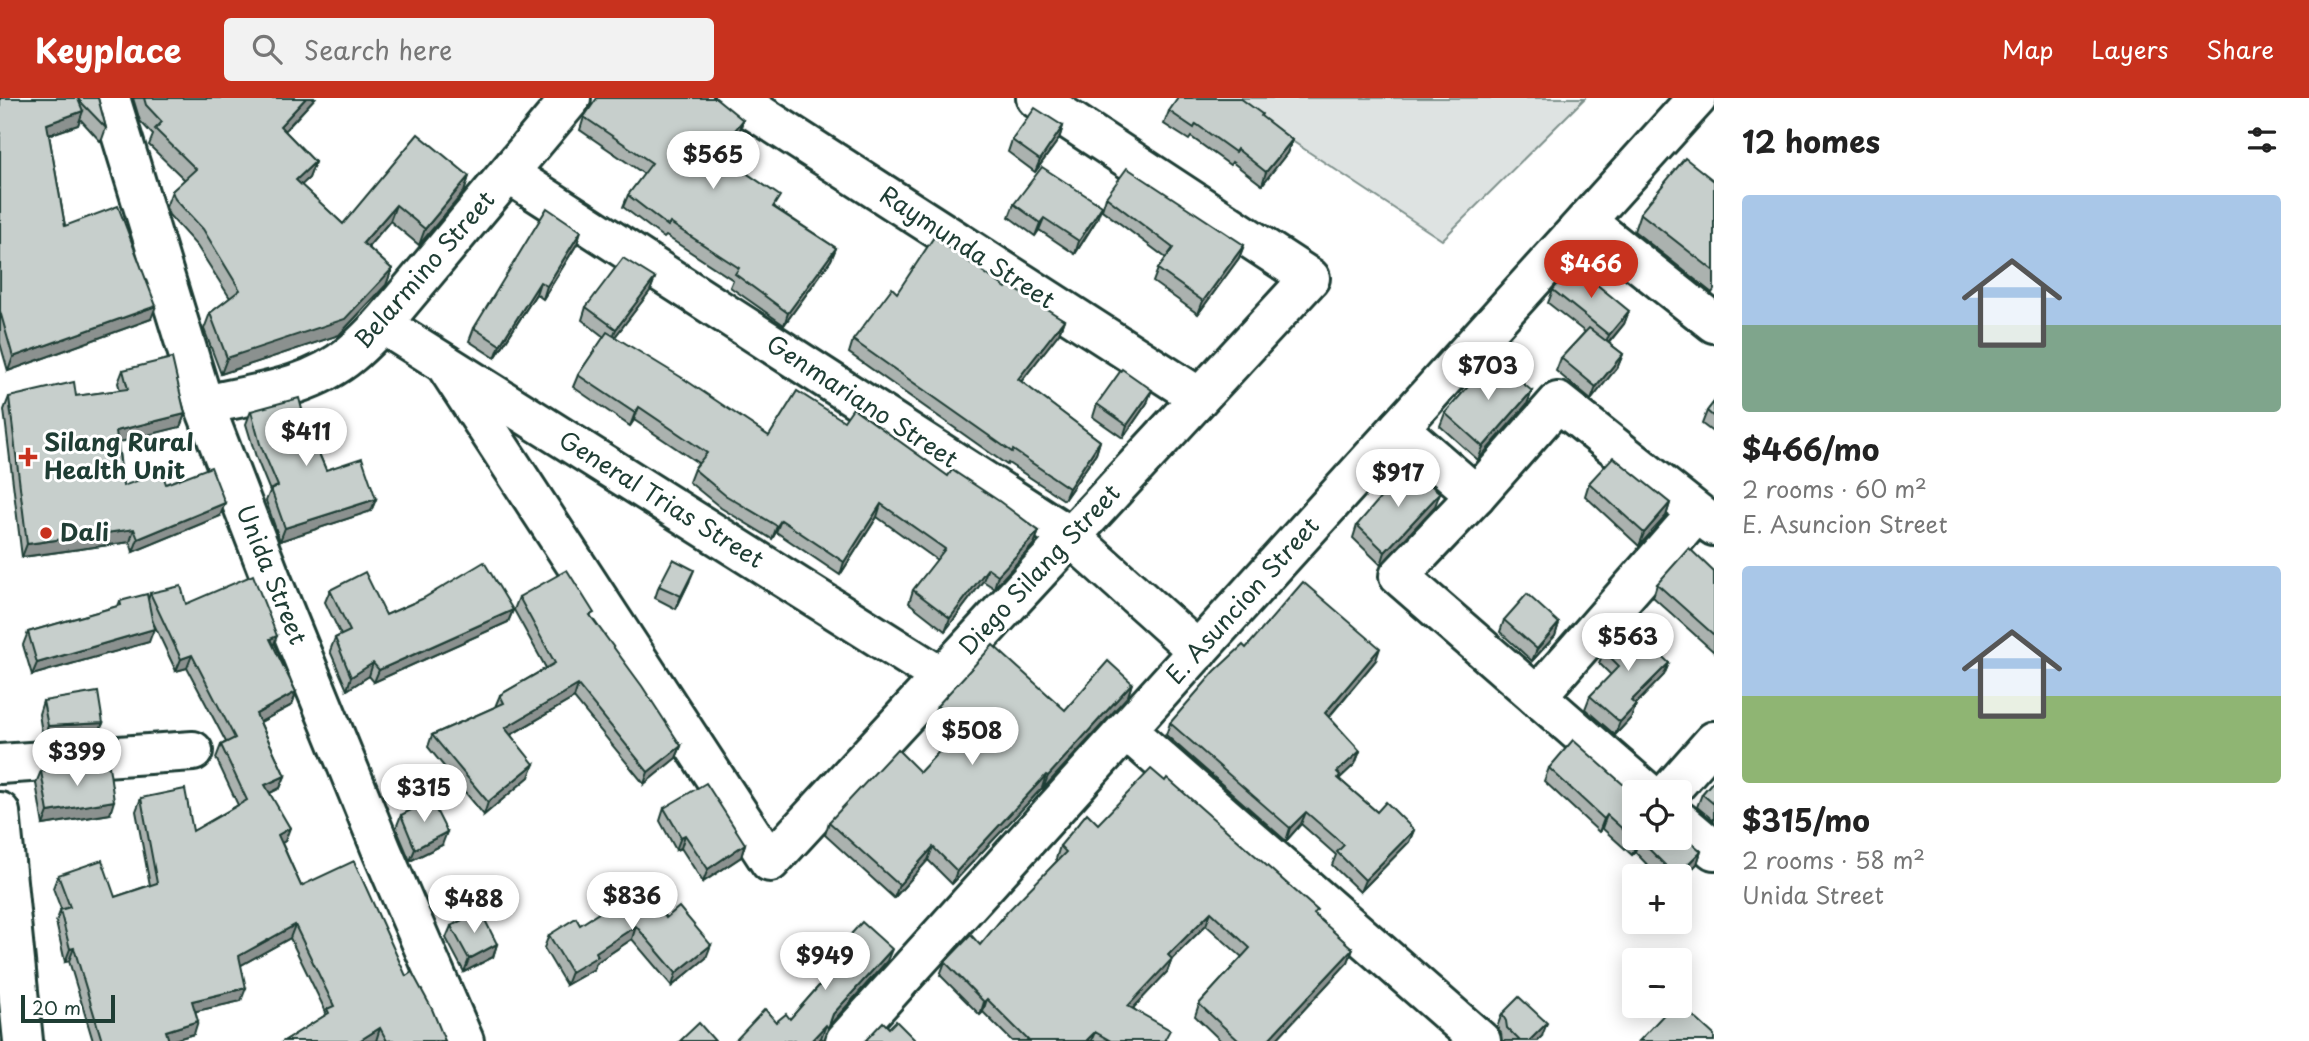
<!DOCTYPE html>
<meta charset="utf-8">
<style>
body{margin:0;font-family:"Playpen Sans",sans-serif;background:#f2f2f2;color:#222;height:100vh;display:flex;flex-direction:column;font-size:26px;white-space:nowrap}
*{box-sizing:border-box;margin:0}
p{font-size:23px;color:#767676}
.icon{flex:none;width:38px;height:38px;fill:none;stroke:currentColor;stroke-width:2;stroke-linecap:round;stroke-linejoin:round}
.map{position:relative;flex:1;overflow:hidden}
.panel{display:flex;flex-direction:column;background:#fff;width:595px}
.panel>*{flex:none}
.tools{position:absolute;left:1622px;top:682px;display:grid;gap:14px}
.tools a{display:grid;place-items:center;width:70px;height:70px;border-radius:7px;background:#fff;box-shadow:0 4px 18px #0003;font-size:35px}
.scale{position:absolute;left:21px;bottom:18px;width:94px;box-sizing:border-box;padding-left:7px;border:4px solid #1f3d34;border-top:0;font-size:19px;line-height:24px;white-space:nowrap;color:#1f3d34;-webkit-text-stroke:5px #fff;paint-order:stroke}
.price{position:absolute;translate:-50% -60px;padding:0 16px;border-radius:24px;background:#fff;color:#222;font-size:23px;line-height:46px;filter:drop-shadow(0 2px 4px #0008)}
.price::after{content:'';position:absolute;left:50%;top:42px;width:21px;height:16px;margin-left:-10px;background:inherit;clip-path:polygon(0 0,100% 0,50% 100%)}
.price.active{background:#c8321e;color:#fff}
ul{padding:0;list-style:none}
li{display:grid;align-content:center;gap:14px;height:371px;padding:0 28px}
li span{display:grid;place-items:center;height:217px;border-radius:7px;color:#555}
li>.icon{margin-inline-start:auto}
span .icon{width:126px;height:126px;fill:#fffc;stroke-width:1}
li b{font-size:30px}
h2{display:flex;justify-content:space-between;align-items:center;height:84px;padding:0 28px;font-size:30px}
header{display:flex;align-items:center;gap:42px;box-sizing:border-box;height:98px;padding:0 35px;background:#c8321e;color:#fff}
header strong{font-size:33px}
nav{display:flex;gap:38px;margin-inline-start:auto;font-size:24px}
.search{width:490px;height:63px;background:#f2f2f2;display:flex;align-items:center;gap:18px;box-sizing:border-box;padding:0 24px;border-radius:7px;color:#767676;font-size:26px}
main{display:flex;flex:1;min-height:0}
.map>svg:first-child{display:block}
.park{fill:#dee3e2;stroke:#7e908b;stroke-width:2}
.lines{fill:none;stroke-linecap:round;stroke-linejoin:round}
.minor-casing{stroke:#1f3d34;stroke-width:44}
.major-casing{stroke:#1f3d34;stroke-width:44}
.minor{stroke:#fff;stroke-width:38}
.major{stroke:#fff;stroke-width:38}
.wall{fill:#abb2af;stroke:#1f3d34;stroke-width:2}
.shaded-wall{fill:#8b918f;stroke:#1f3d34;stroke-width:2}
.building{fill:#c7cfcc;stroke:#1f3d34;stroke-width:2}
.poi-dot{fill:#c8321e;stroke:#fff;stroke-width:2.5}
.labels{text-anchor:middle;stroke-width:6;stroke-linejoin:round;paint-order:stroke}
.street-label{font-size:24px;fill:#1f3d34;stroke:#fff}
.poi-label{font-size:24px;font-weight:bold;fill:#1f3d34;stroke:#fff;text-anchor:start}
</style>
<header>
<strong>Keyplace</strong>
<div class="search"><svg class="icon" aria-label="search" viewBox="0 0 24 24"><circle cx="10" cy="10" r="6"/><path d="M15 15l6 6"/></svg>Search here</div>
<nav><a>Map</a><a>Layers</a><a>Share</a></nav>
</header>
<main>
<div class="map">
<svg width="1714" height="943" viewBox="0 0 1714 943">
<rect width="100%" height="100%" fill="#fff"/>
<filter id="ink" filterUnits="userSpaceOnUse"><feTurbulence type="fractalNoise" baseFrequency=".0143" numOctaves="2"/><feDisplacementMap in="SourceGraphic" scale="14" xChannelSelector="R" yChannelSelector="G"/><feConvolveMatrix kernelMatrix="1 2 1 2 8 2 1 2 1" color-interpolation-filters="sRGB"/></filter>
<g filter="url(#ink)">
<!-- park -->
<path class="park" d="M1227,0H1585L1442,142Z"/>
<g class="lines">
<!-- minor casing -->
<g class="minor-casing">
<g id="minor">
<path d="M110,0L204,307L272,483L382,753L464,943"/>
<path d="M734,0L1199,299"/>
<path d="M509,76L1071,439L1198,553"/>
<path d="M1586,123L1714,225"/>
<path d="M382,226L940,578"/>
<path d="M445,266L770,764L1310,180L1036,0"/>
<path d="M204,307C254,296 311,290 351,256C362,247 372,236 382,226L571,0"/>
<path d="M1399,330L1476,397"/>
<path d="M1537,598L1697,415"/>
<path d="M1126,632L1481,943"/>
<path d="M0,666L193,653"/>
<path d="M1648,695L1399,478L1476,397L1558,304L1714,428"/>
<path d="M1668,695L1714,643"/>
<path d="M1680,723L1714,752"/>
</g>
</g>
<!-- major casing -->
<g class="major-casing">
<g id="major">
<path d="M0,714L23,943"/>
<path d="M845,943L1697,0"/>
</g>
</g>
<!-- minor -->
<use href="#minor" class="minor"/>
<!-- major -->
<use href="#major" class="major"/>
</g>
<!-- wall -->
<g class="wall">
<path d="M0,0H98L106,30L101,44L80,21L78,27L49,37L65,128L151,221L8,273L0,245Z"/>
<path d="M133,0H315L285,33L315,64L309,80L301,87L343,126L469,78L464,94L419,147L390,123L368,149L392,171L386,187L339,237L221,276L204,231L210,215L230,200L197,148L169,117L166,109L172,93L185,82L149,47L153,37L140,23Z"/>
<path d="M1169,13L1261,19L1292,42L1287,55L1262,87L1232,64L1230,67L1191,39L1189,42L1164,26Z"/>
<path d="M584,19L743,22L739,35L721,57L776,110L836,150L831,162L784,227L730,189L733,182L666,138L664,140L623,109L628,97L644,76L580,32Z"/>
<path d="M1063,28L1059,41L1035,74L1008,54L1012,42Z"/>
<path d="M1714,83V192L1712,195L1634,133L1640,115Z"/>
<path d="M1106,99L1244,147L1239,160L1198,216L1153,184L1158,171L1166,160L1102,112Z"/>
<path d="M1014,106L1097,121L1075,156L1039,132L1035,138L1009,119Z"/>
<path d="M577,146L543,201L536,196L495,260L469,243L474,230Z"/>
<path d="M655,180L650,193L615,239L769,338L844,323L948,378L1039,433L1034,446L994,490L983,483L945,533L909,505L913,492L937,462L877,419L840,477L776,434L772,441L721,410L689,384L694,371L698,365L634,322L630,328L573,289L578,277L604,239L582,222L586,209Z"/>
<path d="M1006,190L1064,222L1059,235L1021,284L1100,343L1096,356L1064,402L1008,365L1007,367L849,255L853,242L897,195Z"/>
<path d="M1553,192L1629,213L1624,226L1609,245L1623,256L1618,268L1591,302L1556,273L1561,260L1585,234L1548,205Z"/>
<path d="M123,272L185,316L180,329L118,344L123,388L166,386L220,418L133,454L130,444L22,459L4,312L9,299L76,298L120,292L118,285Z"/>
<path d="M1532,293L1527,306L1478,362L1440,328L1445,315Z"/>
<path d="M1714,304V335L1702,326L1707,313Z"/>
<path d="M1147,305L1123,340L1093,319L1097,306Z"/>
<path d="M251,313L305,323L326,372L376,401L371,413L280,443L266,403L270,393L256,359L246,326Z"/>
<path d="M1589,385L1670,405L1666,418L1639,448L1585,398Z"/>
<path d="M1435,408L1381,467L1353,440L1357,427Z"/>
<path d="M1714,474V554L1653,499L1657,486Z"/>
<path d="M689,484L676,511L655,500L659,488Z"/>
<path d="M330,492L386,517L422,501L513,512L508,524L374,584L369,578L347,592L330,553L335,540L341,537L325,504Z"/>
<path d="M150,495L186,506L273,549L296,594L292,607L260,624L285,678L280,690L270,695L285,743L282,745L301,788L406,878L445,943H284L324,918L326,914L290,840L241,867V903L196,913L194,936L170,943H93L69,863L65,864L56,824L61,811L53,790L58,777L115,799L150,787L136,713L141,700L193,733L238,707L216,660L221,647L226,644L187,570L176,573L152,522L149,544L32,577L23,547L28,534L118,508L120,503L148,502Z"/>
<path d="M519,499L592,520L681,648L676,660L644,686L574,600L511,637L529,679L484,717L428,649L432,637L495,609L500,597L546,570L514,512Z"/>
<path d="M1504,522L1559,525L1555,538L1532,563L1500,534Z"/>
<path d="M1246,550L1376,562L1329,619L1360,653L1355,666L1339,681L1377,714L1414,732L1409,744L1360,794L1332,767L1336,757L1301,726L1286,743L1166,637L1170,625Z"/>
<path d="M1604,553L1669,565L1664,577L1635,607L1631,620L1615,637L1585,611L1590,598L1611,577L1599,565Z"/>
<path d="M1132,585L1128,598L1043,691L1042,690L952,786L928,762L894,800L825,737L829,724L920,674L953,639L932,621L937,608L1065,612Z"/>
<path d="M43,603L103,625L98,637L43,641L39,616Z"/>
<path d="M1549,670L1634,696L1701,753L1697,766L1680,783V779H1659L1635,754L1632,757L1602,730L1599,734L1544,683Z"/>
<path d="M41,673L110,716L43,727L36,685Z"/>
<path d="M1714,682V723L1697,709L1702,696Z"/>
<path d="M664,710L745,746L741,759L703,784L681,750L676,752L660,723Z"/>
<path d="M401,717L442,747L410,763L396,730Z"/>
<path d="M1098,726L1315,818L1353,851L1348,864L1275,943H1221L1195,918L1199,906L1242,859L1206,827L1172,861L1167,874L1133,910L1166,943H1012L983,914L980,917L940,877L945,864L980,847L1057,763L1056,761L1060,748Z"/>
<path d="M666,820L706,860L672,888L632,841L596,865L594,871L566,887L544,850L549,837L580,827Z"/>
<path d="M451,828L497,846L493,859L464,874L446,840Z"/>
<path d="M832,857L887,863L829,928L824,942L821,940L818,943H735L776,924L790,921L832,873L828,870Z"/>
<path d="M1502,916L1542,938L1537,943H1502L1501,935L1497,929Z"/>
</g>
<!-- shaded-wall -->
<g class="shaded-wall">
<path d="M306,0H315L274,44L280,28Z"/>
<path d="M83,13L78,27L42,39L47,26Z"/>
<path d="M743,22L739,35L712,67L717,55Z"/>
<path d="M1063,28L1059,41L1035,74L1040,62Z"/>
<path d="M1292,42L1287,55L1262,87L1266,74Z"/>
<path d="M315,64L309,80L290,98L296,82Z"/>
<path d="M469,78L464,94L419,147L425,131Z"/>
<path d="M396,107L390,123L358,161L363,145Z"/>
<path d="M1102,108L1097,121L1075,156L1079,143Z"/>
<path d="M1044,120L1039,132L1035,138L1040,125Z"/>
<path d="M581,133L577,146L543,201L547,188Z"/>
<path d="M1244,147L1239,160L1198,216L1203,203Z"/>
<path d="M836,150L831,162L784,227L788,215Z"/>
<path d="M392,171L386,187L339,237L221,276L227,260Z"/>
<path d="M655,180L650,193L611,244L616,231Z"/>
<path d="M540,184L536,196L495,260L500,247Z"/>
<path d="M156,208L151,221L8,273L13,259Z"/>
<path d="M1629,213L1624,226L1604,250L1609,237Z"/>
<path d="M1064,222L1059,235L1013,294L1018,281Z"/>
<path d="M1623,256L1618,268L1591,302L1596,289Z"/>
<path d="M1152,292L1147,305L1123,340L1127,327Z"/>
<path d="M1532,293L1527,306L1478,362L1483,349Z"/>
<path d="M639,309L634,322L630,328L635,315Z"/>
<path d="M185,316L180,329L112,346L116,333Z"/>
<path d="M1100,343L1096,356L1064,402L1069,390Z"/>
<path d="M1440,395L1435,408L1381,467L1385,454Z"/>
<path d="M376,401L371,413L280,443L285,430Z"/>
<path d="M225,405L220,418L133,454L138,441Z"/>
<path d="M1670,405L1666,418L1639,448L1644,435Z"/>
<path d="M881,406L877,419L840,477L844,464Z"/>
<path d="M781,422L776,434L772,441L777,428Z"/>
<path d="M134,431L130,444L22,459L27,446Z"/>
<path d="M1039,433L1034,446L994,490L998,477Z"/>
<path d="M988,470L983,483L945,533L950,520Z"/>
<path d="M694,472L689,484L676,511L681,498Z"/>
<path d="M513,512L508,524L374,584L379,572Z"/>
<path d="M1559,525L1555,538L1532,563L1537,551Z"/>
<path d="M154,531L149,544L32,577L37,565Z"/>
<path d="M277,538L272,551L270,541Z"/>
<path d="M1380,550L1376,562L1321,628L1325,615Z"/>
<path d="M192,557L187,570L176,573L181,561Z"/>
<path d="M373,565L369,578L347,592L351,579Z"/>
<path d="M1669,565L1664,577L1627,615L1631,603Z"/>
<path d="M1132,585L1128,598L1043,691L1048,678Z"/>
<path d="M578,587L574,600L500,643L505,630Z"/>
<path d="M296,594L292,607L251,629L256,616Z"/>
<path d="M1636,607L1631,620L1615,637L1620,624Z"/>
<path d="M103,625L98,637L43,641L48,628Z"/>
<path d="M681,648L676,660L644,686L648,674Z"/>
<path d="M1360,653L1355,666L1339,681L1337,674Z"/>
<path d="M534,666L529,679L484,717L488,704Z"/>
<path d="M1046,677L1042,690L952,786L957,773Z"/>
<path d="M285,678L280,690L260,700L265,687Z"/>
<path d="M114,703L110,716L43,727L48,714Z"/>
<path d="M1306,714L1301,726L1286,743L1290,730Z"/>
<path d="M1607,717L1602,730L1599,734L1604,721Z"/>
<path d="M290,730L285,743L273,750L278,737Z"/>
<path d="M1414,732L1409,744L1360,794L1365,782Z"/>
<path d="M447,734L442,747L410,763L415,751Z"/>
<path d="M685,737L681,750L676,752L681,739Z"/>
<path d="M1639,741L1635,754L1632,757L1637,744Z"/>
<path d="M745,746L741,759L703,784L708,771Z"/>
<path d="M933,749L928,762L894,800L899,787Z"/>
<path d="M1701,753L1697,766L1680,783V779H1676Z"/>
<path d="M1211,814L1206,827L1172,861L1167,874L1123,921L1128,908L1168,857Z"/>
<path d="M295,827L290,840L234,871L239,858Z"/>
<path d="M636,828L632,841L596,865L594,871L566,887L571,874L596,854Z"/>
<path d="M497,846L493,859L464,874L469,861Z"/>
<path d="M711,847L706,860L672,888L676,875Z"/>
<path d="M74,850L69,863L65,864L70,851Z"/>
<path d="M892,851L887,863L829,928L833,916Z"/>
<path d="M1353,851L1348,864L1275,943H1267Z"/>
<path d="M246,890L241,903L188,915L192,903Z"/>
<path d="M987,901L983,914L980,917L984,904Z"/>
<path d="M198,923L194,936L170,943H163L166,933Z"/>
<path d="M1547,925L1542,938L1537,943H1529Z"/>
<path d="M826,927L821,940L818,943H811Z"/>
<path d="M380,930L376,943H359Z"/>
<path d="M1095,934L1091,943H1086Z"/>
</g>
<!-- building -->
<g class="building">
<path d="M0,0H98L106,30L78,1L83,13L47,26L65,128L118,108L156,208L13,259L0,213Z"/>
<path d="M144,0H306L280,28L315,64L296,82L343,126L418,36L469,78L425,131L396,107L363,145L392,171L345,221L227,260L210,215L240,192L203,131L175,101L172,93L196,71L155,31L162,24L146,7Z"/>
<path d="M597,0H716L743,22L717,55L780,98L773,109L836,150L788,215L735,176L739,170L670,125L668,128L628,97L652,65L584,19Z"/>
<path d="M1178,0H1240L1262,16L1261,18L1292,42L1266,74L1237,51L1235,54L1196,26L1194,30L1169,13Z"/>
<path d="M1035,10L1063,28L1040,62L1012,42Z"/>
<path d="M1685,60L1714,83V173L1640,115Z"/>
<path d="M1042,69L1102,108L1079,143L1044,120L1040,125L1014,106Z"/>
<path d="M1127,70L1244,147L1203,203L1158,171L1173,150L1106,99Z"/>
<path d="M547,110L581,133L547,188L540,184L500,247L474,230Z"/>
<path d="M934,139L1006,190L1009,187L1064,222L1018,281L1100,343L1069,390L1013,352L1012,354L853,242L892,190L897,195Z"/>
<path d="M623,160L655,180L616,231L586,209Z"/>
<path d="M1573,167L1629,213L1609,237L1553,192Z"/>
<path d="M1589,230L1623,256L1596,289L1561,260Z"/>
<path d="M607,234L684,281L769,338L797,293L844,323L853,310L948,378L952,372L999,403L1039,433L998,477L988,470L950,520L913,492L945,451L881,406L844,464L781,422L777,428L725,397L694,371L707,355L639,309L635,315L578,277Z"/>
<path d="M172,260L185,316L116,333L123,388L162,374L166,386L211,369L225,405L138,441L134,431L27,446L9,299L74,284L76,298L128,291L123,272Z"/>
<path d="M1493,260L1532,293L1483,349L1445,315Z"/>
<path d="M1122,271L1152,292L1127,327L1097,306Z"/>
<path d="M299,300L305,323L326,372L362,360L376,401L285,430L271,391L278,388L260,346L251,313Z"/>
<path d="M1714,304V319L1707,313Z"/>
<path d="M1613,359L1670,405L1644,435L1589,385Z"/>
<path d="M1408,368L1440,395L1385,454L1357,427Z"/>
<path d="M1689,450L1714,474V537L1657,486Z"/>
<path d="M673,461L694,472L681,498L659,488Z"/>
<path d="M484,464L513,512L379,572L373,565L351,579L335,540L350,533L330,492L365,474L386,517L422,501Z"/>
<path d="M567,472L594,515L590,517L642,588L681,648L648,674L578,587L505,630L534,666L488,704L432,637L504,605L500,597L555,565L519,499Z"/>
<path d="M253,477L277,538L270,541L296,594L256,616L285,678L265,687L290,730L278,737L301,788L354,763L406,878L412,874L432,911L445,943H394L393,942L387,943L380,930L359,943H284L329,915L327,911L334,908L295,827L239,858L246,890L192,903L198,923L166,933L169,943H102L74,850L70,851L60,812L70,809L58,777L102,762L115,799L157,785L141,700L185,691L193,733L247,702L221,647L235,640L192,557L181,561L150,495L181,488L186,506Z"/>
<path d="M1303,484L1380,550L1325,615L1360,653L1337,674L1340,677L1338,680L1377,714L1386,704L1414,732L1365,782L1337,754L1344,747L1306,714L1290,730L1170,625L1215,573L1243,547L1246,550Z"/>
<path d="M147,496L154,531L37,565L28,534L121,507L120,503Z"/>
<path d="M1527,496L1559,525L1537,551L1504,522Z"/>
<path d="M1629,526L1669,565L1631,603L1636,607L1620,624L1590,598L1619,568L1604,553Z"/>
<path d="M993,547L1065,612L1108,563L1132,585L1048,678L1046,677L957,773L933,749L899,787L829,724L897,651L920,674L961,630L937,608Z"/>
<path d="M98,594L103,625L48,628L43,603Z"/>
<path d="M1573,642L1634,696V740H1680V735L1701,753L1676,778L1639,741L1637,744L1607,717L1604,721L1549,670Z"/>
<path d="M109,668L114,703L48,714L41,673Z"/>
<path d="M1151,671L1165,683L1167,680L1317,812L1314,816L1353,851L1267,943H1239L1199,906L1250,850L1211,814L1168,857L1172,861L1128,908L1170,932L1164,943H1111L1095,934L1086,943H1029L987,901L984,904L945,864L971,837L980,847L1008,813L1066,754L1060,748L1087,715L1098,726Z"/>
<path d="M1714,682V706L1702,696Z"/>
<path d="M706,685L745,746L708,771L685,737L681,739L664,710Z"/>
<path d="M431,702L447,734L415,751L401,717Z"/>
<path d="M644,786L666,820L679,809L711,847L676,875L636,828L596,854L598,858L571,874L549,837L576,820L580,827Z"/>
<path d="M480,812L497,846L469,861L451,828Z"/>
<path d="M862,824L892,851L833,916L828,930L826,927L811,943H735L765,911L776,924L786,916L790,921L840,864L832,857Z"/>
<path d="M1519,899L1547,925L1529,943H1520L1507,930L1506,923L1502,916Z"/>
<path d="M1680,906L1714,937V943H1639L1672,908H1680Z"/>
<path d="M896,923L916,943H865L883,924L889,930Z"/>
<path d="M699,925L715,943H680Z"/>
</g>
</g>
<!-- markers -->
<g class="poi-dot">
<path d="M24.5 348.5h7v7h7v7h-7v7h-7v-7h-7v-7h7z"/>
<circle cx="46" cy="435" r="7"/>
</g>
<g class="labels">
<!-- street labels -->
<g class="street-label">
<text transform="translate(967 150) rotate(33)" y="8">Raymunda Street</text>
<text transform="translate(425 172) rotate(-49)" y="8">Belarmino Street</text>
<text transform="translate(862 304) rotate(33)" y="8">Genmariano Street</text>
<text transform="translate(661 402) rotate(32)" y="8">General Trias Street</text>
<text transform="translate(1040 472) rotate(-47)" y="8">Diego Silang Street</text>
<text transform="translate(271 477) rotate(68)" y="8">Unida Street</text>
<text transform="translate(1243 503) rotate(-48)" y="8">E. Asuncion Street</text>
</g>
<!-- poi labels -->
<g class="poi-label">
<text x="44" y="353">Silang Rural<tspan x="44" dy="28">Health Unit</tspan></text>
<text x="60" y="443">Dali</text>
</g>
</g>
</svg>
<div class="tools">
<a><svg class="icon" aria-label="locate" viewBox="0 0 24 24"><circle cx="12" cy="12" r="6"/><path d="M12 2v4M12 18v4M2 12h4M18 12h4"/></svg></a>
<a>+</a>
<a>−</a>
</div>
<div class="scale">20 m</div>
<b class="price" style="left:713px;top:93px">$565</b>
<b class="price active" style="left:1591px;top:202px">$466</b>
<b class="price" style="left:1488px;top:304px">$703</b>
<b class="price" style="left:306px;top:370px">$411</b>
<b class="price" style="left:1398px;top:411px">$917</b>
<b class="price" style="left:1628px;top:575px">$563</b>
<b class="price" style="left:972px;top:669px">$508</b>
<b class="price" style="left:77px;top:690px">$399</b>
<b class="price" style="left:424px;top:726px">$315</b>
<b class="price" style="left:632px;top:834px">$836</b>
<b class="price" style="left:474px;top:837px">$488</b>
<b class="price" style="left:825px;top:894px">$949</b>
</div>
<section class="panel">
<h2>12 homes<svg class="icon" aria-label="filters" viewBox="0 0 24 24"><path d="M4 7h16M4 17h16"/><circle cx="9" cy="7" r="2"/><circle cx="15" cy="17" r="2"/></svg></h2>
<ul>
<li><span style="background:linear-gradient(#a9c7e8 60%,#7fa58c 0)"><svg class="icon" aria-label="home" viewBox="0 0 24 24"><path d="M3 11l9-7 9 7M6 9v11h12V9"/></svg></span><div><b>$466/mo</b><p>2 rooms · 60 m²</p><p>E. Asuncion Street</p></div></li>
<li><span style="background:linear-gradient(#a9c7e8 60%,#8fb573 0)"><svg class="icon" aria-label="home" viewBox="0 0 24 24"><path d="M3 11l9-7 9 7M6 9v11h12V9"/></svg></span><div><b>$315/mo</b><p>2 rooms · 58 m²</p><p>Unida Street</p></div></li>
</ul>
</section>
</main>
